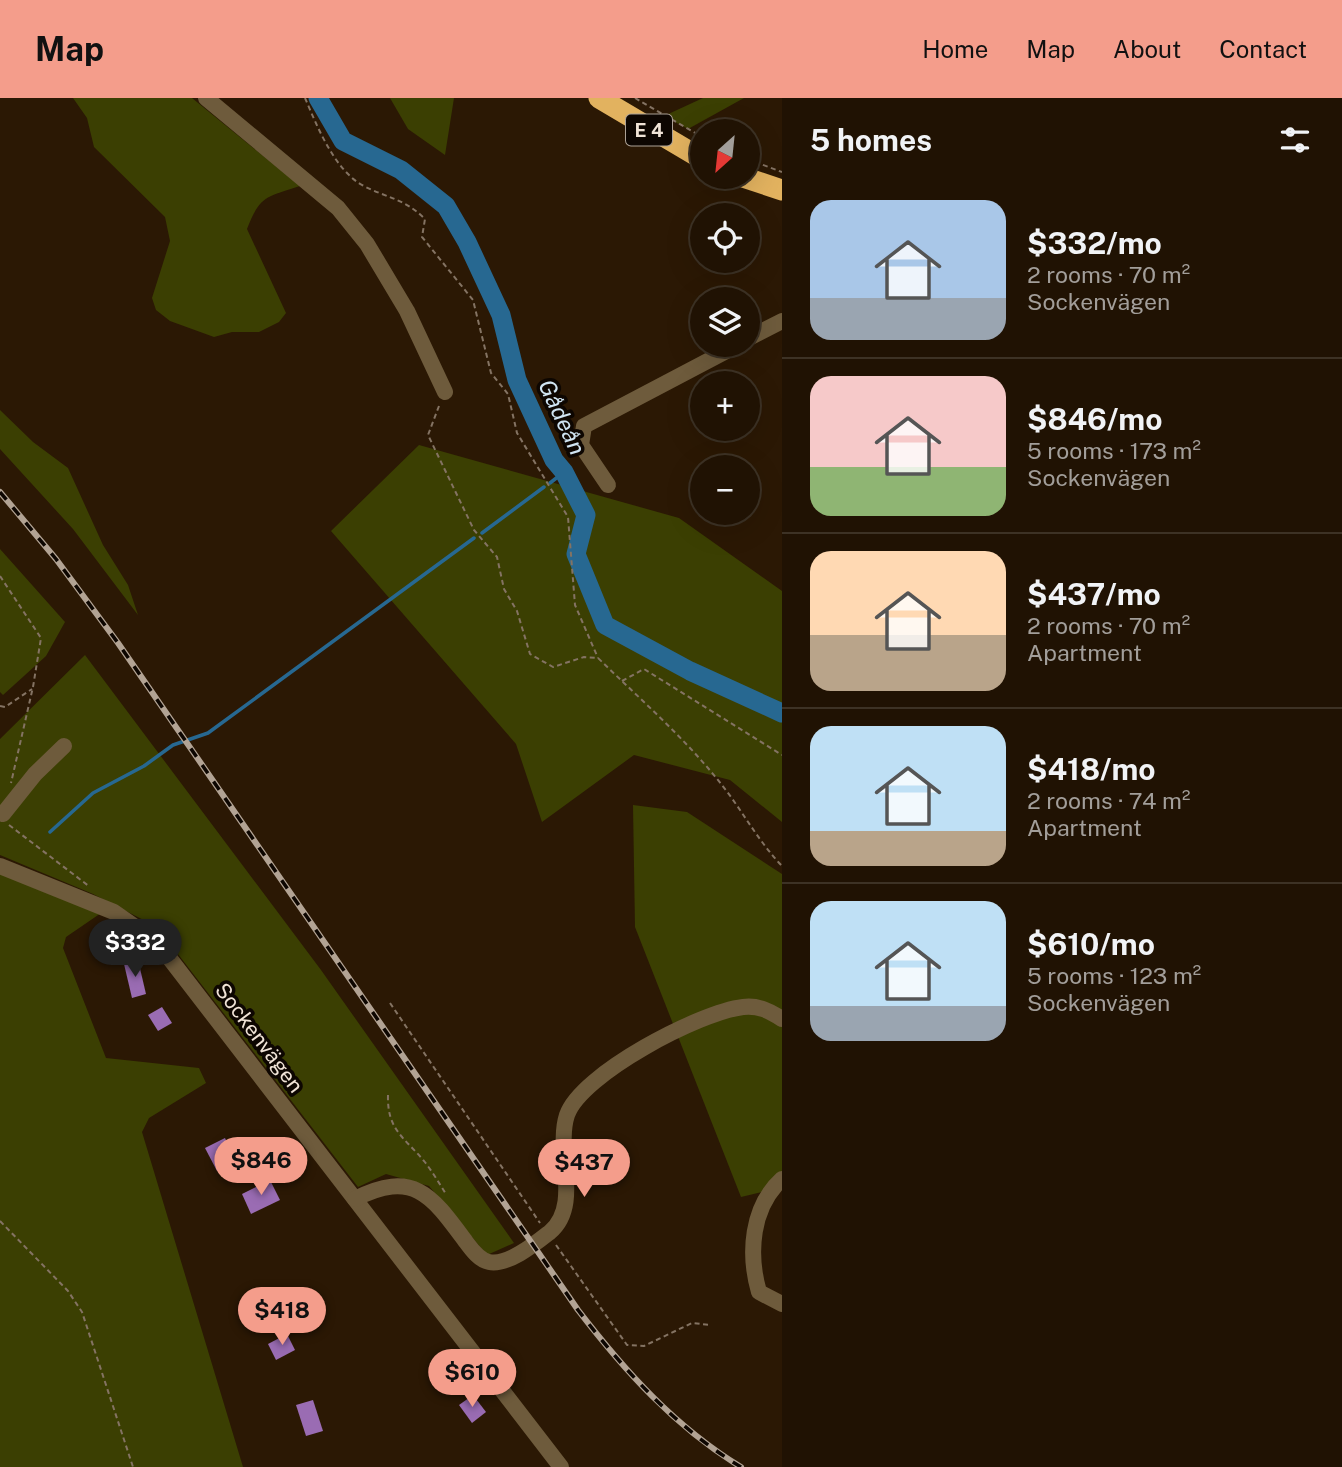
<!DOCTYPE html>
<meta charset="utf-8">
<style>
body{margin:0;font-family:"Public Sans",sans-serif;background:#281b0d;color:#f1f3f6;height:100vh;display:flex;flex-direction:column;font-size:26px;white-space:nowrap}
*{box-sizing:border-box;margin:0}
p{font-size:23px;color:#a29e9a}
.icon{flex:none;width:38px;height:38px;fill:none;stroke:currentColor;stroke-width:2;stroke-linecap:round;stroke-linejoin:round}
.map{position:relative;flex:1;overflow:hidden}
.panel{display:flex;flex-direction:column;background:#201203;width:560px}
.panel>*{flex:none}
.needle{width:46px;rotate:207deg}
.tools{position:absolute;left:690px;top:21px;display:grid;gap:14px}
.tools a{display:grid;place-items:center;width:70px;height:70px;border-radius:50%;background:#201203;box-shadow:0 7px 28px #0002,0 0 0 2px #3d3225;font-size:35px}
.price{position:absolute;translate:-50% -60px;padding:0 16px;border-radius:24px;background:#f49d8b;color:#111;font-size:23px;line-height:46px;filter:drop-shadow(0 2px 4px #0008)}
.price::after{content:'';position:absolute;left:50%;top:42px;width:21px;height:16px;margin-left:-10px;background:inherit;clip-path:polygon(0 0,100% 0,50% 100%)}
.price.selected{background:#222;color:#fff}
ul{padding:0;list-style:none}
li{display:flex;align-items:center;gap:21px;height:175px;padding:0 28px}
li+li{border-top:2px solid #3d3225}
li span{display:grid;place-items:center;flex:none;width:196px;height:140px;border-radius:21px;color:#555}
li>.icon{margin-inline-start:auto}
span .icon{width:84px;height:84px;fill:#fffc;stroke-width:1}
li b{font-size:30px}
h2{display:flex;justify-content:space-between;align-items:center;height:84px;padding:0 28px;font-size:30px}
header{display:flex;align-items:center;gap:42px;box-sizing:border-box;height:98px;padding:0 35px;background:#f49d8b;color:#111}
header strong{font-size:33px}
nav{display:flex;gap:38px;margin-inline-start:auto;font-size:24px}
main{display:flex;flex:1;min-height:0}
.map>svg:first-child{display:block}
.green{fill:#3b3f02}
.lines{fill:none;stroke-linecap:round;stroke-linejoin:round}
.stream{stroke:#276891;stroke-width:3.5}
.river{stroke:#276891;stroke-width:19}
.building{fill:#9a6cb3}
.path{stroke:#847363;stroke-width:2;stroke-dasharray:5 3.5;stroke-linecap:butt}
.minor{stroke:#6e5b3c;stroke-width:16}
.highway{stroke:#e2b25f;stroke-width:21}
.rail-casing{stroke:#b2a394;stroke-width:6}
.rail{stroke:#0d0601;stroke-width:3.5;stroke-dasharray:10;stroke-linecap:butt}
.labels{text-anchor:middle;stroke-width:7;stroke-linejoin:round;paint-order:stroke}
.shield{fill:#0d0601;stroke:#aca196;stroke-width:2}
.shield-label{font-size:19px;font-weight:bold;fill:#f0e3d6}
.street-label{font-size:21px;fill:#f0e3d6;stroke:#0d0601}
.water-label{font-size:23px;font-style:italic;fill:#d0e4f2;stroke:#0d0601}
</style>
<header>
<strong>Map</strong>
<nav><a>Home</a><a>Map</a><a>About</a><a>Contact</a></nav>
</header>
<main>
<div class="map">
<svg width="782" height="1369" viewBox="0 0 782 1369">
<rect width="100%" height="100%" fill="#2b1804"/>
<!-- green -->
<g class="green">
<path d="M73,0H192L300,88C267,99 260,97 247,131L286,215L279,224L259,234H232L214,239L170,223L156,212L152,200L170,143L165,119L94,49L87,20Z"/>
<path d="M390,0H454L445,57L408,31Z"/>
<path d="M703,0H744L688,31L664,18Z"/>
<path d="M0,312L33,344L68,370L103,447L128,487L138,517L73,431L0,351Z"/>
<path d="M419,347L679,420L782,493V724L730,682L634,657L542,724L516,646L331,433Z"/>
<path d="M0,451L65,524L46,558L3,597L0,594Z"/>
<path d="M85,557L321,872L514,1145L487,1157L429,1088L386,1076L358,1089L157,829L93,796L0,757V641Z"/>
<path d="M633,707L687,714L782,776V1089L741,1099L635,829Z"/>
<path d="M0,773L104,813L66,839L63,850L106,960L199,970L206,985L149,1020L142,1034L243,1369H0Z"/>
</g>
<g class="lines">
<!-- stream -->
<g class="stream">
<path d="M550,385L564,374"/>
<path d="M482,435L544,389"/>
<path d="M50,734L93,695L144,668L173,647L208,635L474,440"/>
</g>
<!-- river -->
<path class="river" d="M318,0L343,43L401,72L446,108L467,144L501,217L517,282L554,362L564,374L586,417L576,456L605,527L690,573L782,615"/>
</g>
<!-- building -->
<g class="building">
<path d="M138,862L146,896L132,900L124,866Z"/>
<path d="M162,909L172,925L158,933L148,917Z"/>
<path d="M225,1040L236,1064L217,1073L205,1050Z"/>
<path d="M270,1082L280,1102L251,1116L242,1096Z"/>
<path d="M287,1236L295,1252L276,1262L268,1246Z"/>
<path d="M473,1297L486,1314L472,1325L459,1307Z"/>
<path d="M313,1302L323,1333L306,1338L296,1307Z"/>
</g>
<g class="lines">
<!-- path -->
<g class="path">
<path d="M305,0C317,28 334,71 362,87C386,100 404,100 425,121L422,139L473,202L491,275L508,296L517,335L568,419L575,507L598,560"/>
<path d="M635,0L702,39"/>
<path d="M747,61L782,74"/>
<path d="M439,308L428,337L474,432L497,459L504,491L517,513L530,556L553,569L584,559L598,560C644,605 693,647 731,699C748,723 762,747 782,768"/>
<path d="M0,478L41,540L33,589L11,685"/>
<path d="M622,583L644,571L782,657"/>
<path d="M0,608L5,609L32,591"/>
<path d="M9,727L90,789"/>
<path d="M390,905L540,1125"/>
<path d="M388,997C387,1032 404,1039 424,1063C432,1073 439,1085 446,1096"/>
<path d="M0,1123L68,1193L82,1214L133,1369"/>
<path d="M556,1147L627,1247L644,1248L692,1225L711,1227"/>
</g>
<!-- minor -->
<g class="minor">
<path d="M206,0L338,110L367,146L407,213L445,294"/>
<path d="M747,241L782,223"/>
<path d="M608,387L581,347L584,328L738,247"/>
<path d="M3,716L35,676L64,648"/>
<path d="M0,768L114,814L157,844L561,1369"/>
<path d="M782,1081C751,1109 748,1156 759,1194L782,1206"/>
<path d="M355,1101C414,1071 432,1098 466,1144C472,1152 479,1162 489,1164C508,1168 536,1145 550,1134C582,1107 555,1053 567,1017C581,976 700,914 743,909C758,907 770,913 782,921"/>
</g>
<!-- highway -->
<g class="highway">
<path d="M599,0L702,61"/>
<path d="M743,79L782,92"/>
</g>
<!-- rail casing -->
<g class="rail-casing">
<path id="rail" d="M0,394L56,461L118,545L578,1212C624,1272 675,1329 741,1369"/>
</g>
<!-- rail -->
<use href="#rail" class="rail"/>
</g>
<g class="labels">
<!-- shield labels -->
<rect class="shield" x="626" y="16.5" width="46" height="31" rx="5"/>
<g class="shield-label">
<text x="649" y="39">E 4</text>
</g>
<!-- street labels -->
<g class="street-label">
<text transform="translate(259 940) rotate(53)" y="7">Sockenvägen</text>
</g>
<!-- water labels -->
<g class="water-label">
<text transform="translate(562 319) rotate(65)" y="8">Gådeån</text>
</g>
</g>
</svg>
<div class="tools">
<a><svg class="needle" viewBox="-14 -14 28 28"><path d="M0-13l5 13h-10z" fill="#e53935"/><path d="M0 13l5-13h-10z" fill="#a29e9a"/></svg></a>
<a><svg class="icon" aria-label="locate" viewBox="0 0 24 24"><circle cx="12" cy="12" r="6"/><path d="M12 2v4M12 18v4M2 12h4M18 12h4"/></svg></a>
<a><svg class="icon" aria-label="layers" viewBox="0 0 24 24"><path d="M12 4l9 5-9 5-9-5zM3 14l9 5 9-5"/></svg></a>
<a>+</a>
<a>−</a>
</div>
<b class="price selected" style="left:135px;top:881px">$332</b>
<b class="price" style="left:261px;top:1099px">$846</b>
<b class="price" style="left:584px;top:1101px">$437</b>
<b class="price" style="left:282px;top:1249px">$418</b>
<b class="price" style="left:472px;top:1311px">$610</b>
</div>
<section class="panel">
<h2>5 homes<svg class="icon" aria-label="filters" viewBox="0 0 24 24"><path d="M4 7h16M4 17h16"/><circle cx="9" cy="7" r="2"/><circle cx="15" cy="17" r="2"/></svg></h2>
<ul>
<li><span style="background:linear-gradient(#a9c7e8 70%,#9aa5b1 0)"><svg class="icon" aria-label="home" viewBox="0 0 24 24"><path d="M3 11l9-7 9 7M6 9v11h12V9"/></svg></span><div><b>$332/mo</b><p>2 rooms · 70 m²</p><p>Sockenvägen</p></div></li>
<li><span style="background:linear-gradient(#f6c9c9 65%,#8fb573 0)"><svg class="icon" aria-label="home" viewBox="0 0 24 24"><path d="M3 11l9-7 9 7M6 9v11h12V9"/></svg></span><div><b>$846/mo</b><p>5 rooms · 173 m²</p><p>Sockenvägen</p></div></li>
<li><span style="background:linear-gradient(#ffd9b3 60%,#b9a48a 0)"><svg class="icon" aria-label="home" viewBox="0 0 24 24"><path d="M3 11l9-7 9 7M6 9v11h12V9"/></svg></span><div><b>$437/mo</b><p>2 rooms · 70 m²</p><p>Apartment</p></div></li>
<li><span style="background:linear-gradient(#bfe0f5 75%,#b9a48a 0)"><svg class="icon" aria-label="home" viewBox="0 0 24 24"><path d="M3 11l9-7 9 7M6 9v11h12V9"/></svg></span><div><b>$418/mo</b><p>2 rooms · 74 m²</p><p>Apartment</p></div></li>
<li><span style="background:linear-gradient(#bfe0f5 75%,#9aa5b1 0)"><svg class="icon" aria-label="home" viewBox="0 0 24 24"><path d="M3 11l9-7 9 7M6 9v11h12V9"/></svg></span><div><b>$610/mo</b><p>5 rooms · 123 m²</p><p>Sockenvägen</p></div></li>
</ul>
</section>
</main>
